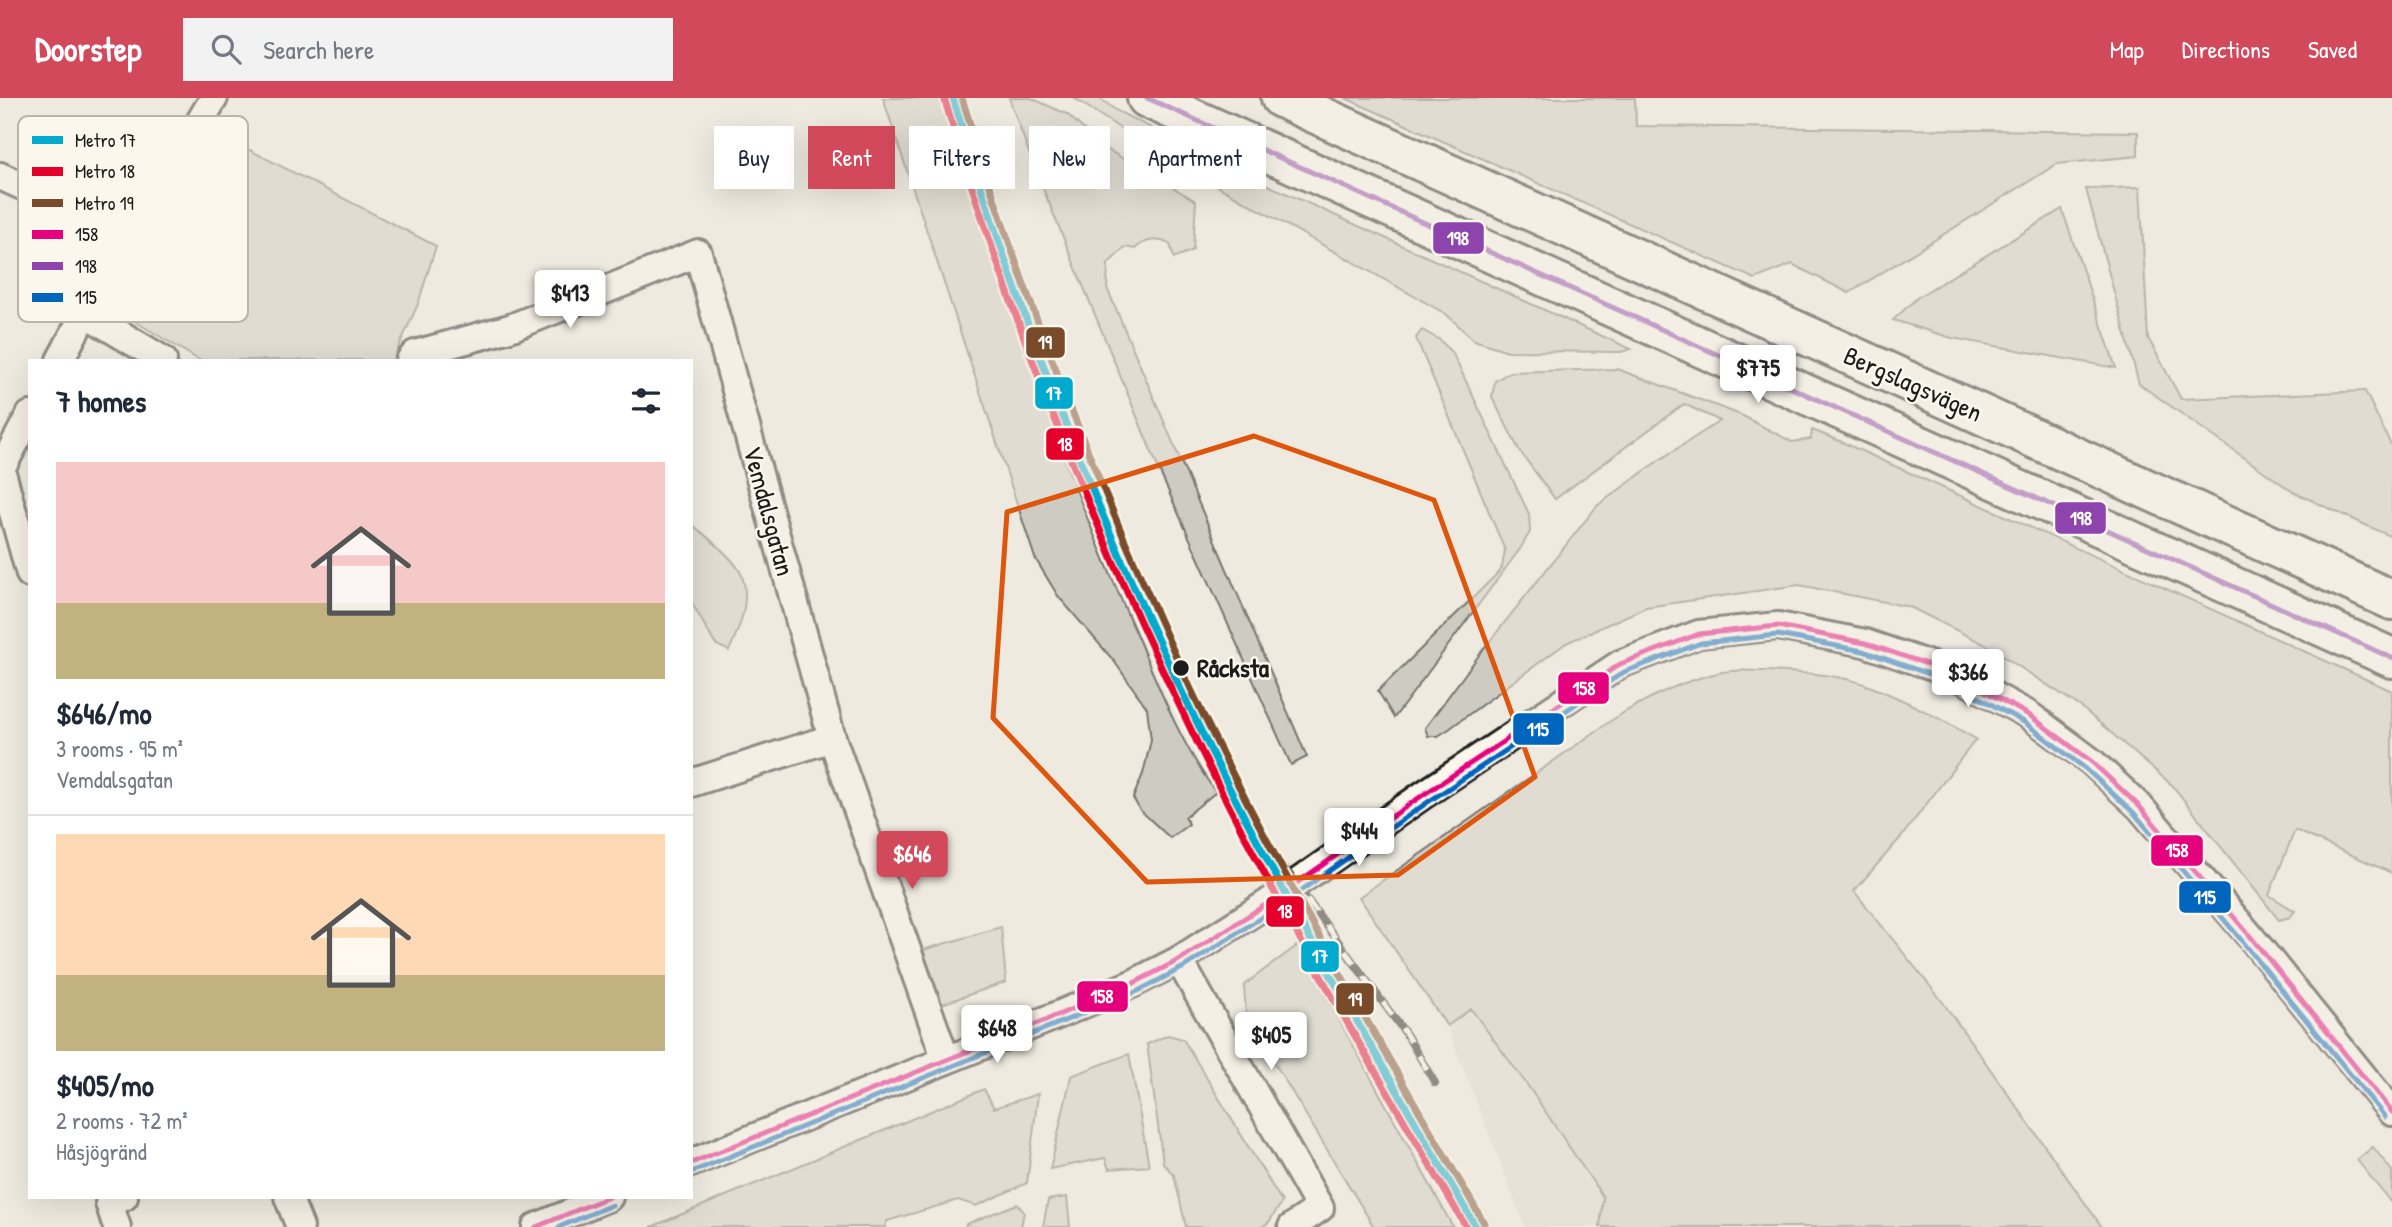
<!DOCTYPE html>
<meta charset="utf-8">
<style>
body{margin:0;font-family:"Patrick Hand",sans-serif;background:#f2f2f3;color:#1f2937;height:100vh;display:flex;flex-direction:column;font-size:26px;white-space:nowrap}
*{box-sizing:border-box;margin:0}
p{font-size:23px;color:#747a83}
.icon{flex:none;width:38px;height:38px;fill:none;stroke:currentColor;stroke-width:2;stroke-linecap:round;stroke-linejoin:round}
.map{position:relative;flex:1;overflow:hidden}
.drawer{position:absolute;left:28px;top:261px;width:665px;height:840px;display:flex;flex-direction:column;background:#fff;border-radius:0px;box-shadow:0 7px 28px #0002}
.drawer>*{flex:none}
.hud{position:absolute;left:714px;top:28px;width:665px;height:63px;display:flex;gap:14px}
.price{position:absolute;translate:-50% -60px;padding:0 16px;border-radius:7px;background:#fff;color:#222;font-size:23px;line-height:46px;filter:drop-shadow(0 2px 4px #0008)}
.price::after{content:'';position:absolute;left:50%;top:42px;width:21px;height:16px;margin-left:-10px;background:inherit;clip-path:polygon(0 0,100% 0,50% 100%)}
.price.active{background:#d1495b;color:#fff}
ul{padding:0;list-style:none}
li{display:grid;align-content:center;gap:14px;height:371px;padding:0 28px}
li+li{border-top:2px solid #e0e1e3}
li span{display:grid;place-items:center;height:217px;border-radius:0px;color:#555}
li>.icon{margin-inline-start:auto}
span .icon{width:126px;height:126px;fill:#fffc;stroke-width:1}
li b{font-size:30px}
h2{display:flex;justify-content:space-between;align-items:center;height:84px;padding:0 28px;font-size:30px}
.chip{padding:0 24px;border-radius:0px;background:#fff;box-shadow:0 7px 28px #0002;font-size:24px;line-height:63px}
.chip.active{background:#d1495b;color:#fff}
header{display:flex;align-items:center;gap:42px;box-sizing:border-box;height:98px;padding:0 35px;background:#d1495b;color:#fff}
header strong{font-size:33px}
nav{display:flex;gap:38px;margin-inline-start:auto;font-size:24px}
.search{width:490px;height:63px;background:#f2f2f3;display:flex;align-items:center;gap:18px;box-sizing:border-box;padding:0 24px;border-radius:0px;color:#747a83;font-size:26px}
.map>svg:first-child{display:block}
.built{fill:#dedad1}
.green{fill:#ceccc2;stroke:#75746f;stroke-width:2}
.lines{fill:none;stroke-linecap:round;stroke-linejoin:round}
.street-casing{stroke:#1c1c1c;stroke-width:32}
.secondary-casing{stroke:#1c1c1c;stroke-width:44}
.street{stroke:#fbf7ec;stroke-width:26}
.secondary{stroke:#fbf7ec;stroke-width:38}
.rail-casing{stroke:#1c1c1c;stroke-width:8}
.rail{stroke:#fbf7ec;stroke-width:5;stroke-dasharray:16;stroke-linecap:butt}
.bus-1-casing{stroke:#fbf7ec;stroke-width:10}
.bus-2-casing{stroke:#fbf7ec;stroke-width:10}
.bus-3-casing{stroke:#fbf7ec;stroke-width:10}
.bus-1{stroke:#e5007d;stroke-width:5}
.bus-2{stroke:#8e44ad;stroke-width:5}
.bus-3{stroke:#0065bd;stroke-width:5}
.metro-1-casing{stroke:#fbf7ec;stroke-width:12}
.metro-2-casing{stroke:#fbf7ec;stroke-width:12}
.metro-3-casing{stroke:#fbf7ec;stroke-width:12}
.metro-1{stroke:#00a9ce;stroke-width:7}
.metro-2{stroke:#e4002b;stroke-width:7}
.metro-3{stroke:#7a4b2a;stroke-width:7}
.marked{fill:none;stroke:#de560d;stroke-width:5;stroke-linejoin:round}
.stop-dot{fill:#1c1c1c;stroke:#fbf7ec;stroke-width:2.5}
.labels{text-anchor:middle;stroke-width:5;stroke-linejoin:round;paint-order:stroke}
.street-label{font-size:26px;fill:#1c1c1c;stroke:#fbf7ec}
.stop-label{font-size:26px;font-weight:bold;fill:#1c1c1c;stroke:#fbf7ec;text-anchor:start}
.key{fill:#fbf7ec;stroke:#b8b5ae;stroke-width:2}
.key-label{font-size:19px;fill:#1c1c1c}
.line-badge{stroke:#fbf7ec;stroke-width:2.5}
.badge-label{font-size:19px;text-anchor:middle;font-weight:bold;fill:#fff}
</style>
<header>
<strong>Doorstep</strong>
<div class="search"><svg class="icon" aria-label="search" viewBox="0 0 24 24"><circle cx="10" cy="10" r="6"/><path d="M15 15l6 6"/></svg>Search here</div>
<nav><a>Map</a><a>Directions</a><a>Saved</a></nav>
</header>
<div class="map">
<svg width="2392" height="1129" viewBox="0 0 2392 1129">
<rect width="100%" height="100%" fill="#eeeadf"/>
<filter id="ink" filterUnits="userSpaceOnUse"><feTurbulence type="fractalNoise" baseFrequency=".0143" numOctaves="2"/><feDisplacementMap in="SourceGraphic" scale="14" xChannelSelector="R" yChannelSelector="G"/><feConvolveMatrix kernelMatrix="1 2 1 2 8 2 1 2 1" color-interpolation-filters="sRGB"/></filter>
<g filter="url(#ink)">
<!-- built -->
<path class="built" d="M1470,910L1528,988L1604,1099L1600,1129H1525L1447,928Z"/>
<!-- green -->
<g class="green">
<path d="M883,0H943C997,177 1056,354 1131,524C1156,581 1178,643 1216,694L1185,719L1189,726L1170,740L1140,712L1133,700L1143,676L1151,642L1147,610L1114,563L1058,498L1035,460Z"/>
<path d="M1009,0H1031L1067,16L1103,49L1196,103L1193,152L1174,160L1170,146C1158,140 1145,141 1135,151L1125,149L1108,166L1107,190L1307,659L1291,667L1159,372L1035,71Z"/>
<path d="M1074,0H1099L1117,13L1250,79L1631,251L1621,254L1508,253L1474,242L1446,216L1156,54Z"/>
<path d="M1345,0H1635L1636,28L2138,34V58L2057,66L1849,195L1792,166L1755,181Z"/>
<path d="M213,33L436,148L418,206L393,262H199L113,210Z"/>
<path d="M2140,89L2148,240L2181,301L2365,293L2392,349V439L2293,394L2139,286L2086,91Z"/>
<path d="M2062,111L2116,270L1952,240L1893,222L1918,199Z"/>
<path d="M1422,232L1440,242L1453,256L1529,416L1530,434L1520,451L1394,620L1378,593L1496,477L1502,469L1505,452L1416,240Z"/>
<path d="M1617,271L1741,317L1792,344L1811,341L1812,332L1835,341L2392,593V775L2295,732L2269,797L2295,813L2290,819L2279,822L2172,687L2081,609L1986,547L1910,509L1799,487L1646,509L1566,545L1449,631L1438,638H1428L1425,630L1482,553L1597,408L1658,363L1720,323L1684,306L1555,401L1519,352L1492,299L1495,283L1510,274Z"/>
<path d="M691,426C705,437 736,461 742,478C751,503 739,531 729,553L715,546L691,503Z"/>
<path d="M1767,573C1801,575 1837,575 1869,588C1906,602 1942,622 1976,641L1902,738L1854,793L1942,903L2102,1129H1600L1603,1099L1528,988L1471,911L1447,928L1359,799L1612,622C1646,600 1683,582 1723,574C1737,571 1753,573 1767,573Z"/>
<path d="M1001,829L1006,884L942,906L923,852Z"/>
<path d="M1298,847L1453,1129H1374L1246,918L1244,887Z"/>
<path d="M1168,937L1183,941L1282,1104L1269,1124L1262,1129H1186L1174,1077L1163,1065L1147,946Z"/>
<path d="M1129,956L1149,1068L1109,1071L1105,1060L1050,1071L1071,978Z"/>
<path d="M984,991L994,1010L1038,996L1027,1085L976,1108L958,1102L887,1123L885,1129H651Z"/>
<path d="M2373,1049L2392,1073V1106L2357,1062Z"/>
<path d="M1067,1099L1070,1129H1043L1048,1102Z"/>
<path d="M1017,1106L1024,1114L1021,1129H965L966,1126Z"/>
</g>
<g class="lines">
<!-- street casing -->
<g class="street-casing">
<g id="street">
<path d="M0,78L132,138"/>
<path d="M85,215L163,262"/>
<path d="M60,262L85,215L214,0"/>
<path d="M410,262L415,256L510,230L698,155L832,640L946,962"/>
<path d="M30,317L1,371L30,476"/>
<path d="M691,685L832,640"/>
<path d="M1179,862L1320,1110L1292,1129"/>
<path d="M691,1065L1058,917L1134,885L1179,862L1268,805L1423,697L1620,566L1699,536L1778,528L1865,545L1950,574L2029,617L2092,664L2140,709L2250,838L2392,1014"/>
<path d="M288,1099L300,1129"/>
<path d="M117,1129L109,1105L124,1099"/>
<path d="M536,1129L609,1099"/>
</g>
</g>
<!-- secondary casing -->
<g class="secondary-casing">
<g id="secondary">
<path d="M1147,0L2392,560"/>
<path d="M1281,0L2392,502"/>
</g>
</g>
<!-- street -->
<use href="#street" class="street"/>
<!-- secondary -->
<use href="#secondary" class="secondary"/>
<!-- rail casing -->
<g class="rail-casing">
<path id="rail" d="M1219,668L1261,738L1406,936L1435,985"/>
</g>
<!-- rail -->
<use href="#rail" class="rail"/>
<!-- bus-1 casing -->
<g class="bus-1-casing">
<g id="bus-1">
<path d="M691,1065L1058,917L1134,885L1179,862L1268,805L1423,697L1620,566L1699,536L1778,528L1865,545L1950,574L2029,617L2092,664L2140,709L2250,838L2392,1014"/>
<path d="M536,1129L609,1099"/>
</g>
</g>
<!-- bus-2 casing -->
<g class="bus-2-casing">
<path id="bus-2" d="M1147,0L2392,560"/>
</g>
<!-- bus-3 casing -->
<g class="bus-3-casing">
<g id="bus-3">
<path d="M694,1073L1138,893L1184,869L1273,812L1428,704L1624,574L1701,545L1778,537L1863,553L1946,582L2024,624L2086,671L2134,715L2243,844L2385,1019"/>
<path d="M559,1129L612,1107"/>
</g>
</g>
<!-- bus-1 -->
<use href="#bus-1" class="bus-1"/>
<!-- bus-2 -->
<use href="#bus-2" class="bus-2"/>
<!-- bus-3 -->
<use href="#bus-3" class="bus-3"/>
<!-- metro-1 casing -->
<g class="metro-1-casing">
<path id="metro-1" d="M953,0C1019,218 1104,437 1205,641C1287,808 1383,968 1476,1129"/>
</g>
<!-- metro-2 casing -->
<g class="metro-2-casing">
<path id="metro-2" d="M945,3C1011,221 1095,437 1196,642C1277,809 1373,969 1466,1129"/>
</g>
<!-- metro-3 casing -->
<g class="metro-3-casing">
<path id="metro-3" d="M962,0C1008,152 1064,299 1126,445C1154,510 1182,575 1214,639C1296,805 1391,964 1484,1125"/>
</g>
<!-- metro-1 -->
<use href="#metro-1" class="metro-1"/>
<!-- metro-2 -->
<use href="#metro-2" class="metro-2"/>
<!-- metro-3 -->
<use href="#metro-3" class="metro-3"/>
</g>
</g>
<!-- marked area -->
<path d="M0 0H2392V1129H0ZM1254,338L1434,402L1535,679L1398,777L1147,784L993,620L1007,414Z" fill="#eeeadf" fill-opacity=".55" fill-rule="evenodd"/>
<path class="marked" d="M1254,338L1434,402L1535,679L1398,777L1147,784L993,620L1007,414Z"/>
<!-- markers -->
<circle class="stop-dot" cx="1181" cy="570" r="9"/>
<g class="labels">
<!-- street labels -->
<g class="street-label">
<text transform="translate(1913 286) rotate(24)" y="9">Bergslagsvägen</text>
<text transform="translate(769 413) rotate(75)" y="9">Vemdalsgatan</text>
</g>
<!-- stop labels -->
<g class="stop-label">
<text x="1197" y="579">Råcksta</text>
</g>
</g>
<!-- legend -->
<rect x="18" y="18" width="230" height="206" rx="10" class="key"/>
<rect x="32" y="38" width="31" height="8" fill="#00a9ce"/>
<rect x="32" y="69" width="31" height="9" fill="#e4002b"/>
<rect x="32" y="101" width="31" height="8" fill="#7a4b2a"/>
<rect x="32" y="132" width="31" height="9" fill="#e5007d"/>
<rect x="32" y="164" width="31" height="8" fill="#8e44ad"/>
<rect x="32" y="195" width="31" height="9" fill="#0065bd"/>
<g class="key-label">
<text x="75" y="49">Metro 17</text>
<text x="75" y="80">Metro 18</text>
<text x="75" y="112">Metro 19</text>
<text x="75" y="143">158</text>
<text x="75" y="175">198</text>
<text x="75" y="206">115</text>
</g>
<g class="line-badge">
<rect x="1432" y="123" width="53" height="34" rx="7" fill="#8e44ad"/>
<rect x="1025" y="228" width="41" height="33" rx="7" fill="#7a4b2a"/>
<rect x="1034" y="278" width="40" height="34" rx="7" fill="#00a9ce"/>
<rect x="1045" y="329" width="40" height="34" rx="7" fill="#e4002b"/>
<rect x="2054" y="403" width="53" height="34" rx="7" fill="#8e44ad"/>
<rect x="1557" y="573" width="53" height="34" rx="7" fill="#e5007d"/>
<rect x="1512" y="614" width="53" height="34" rx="7" fill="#0065bd"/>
<rect x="2150" y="736" width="54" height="33" rx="7" fill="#e5007d"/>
<rect x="2178" y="782" width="54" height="34" rx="7" fill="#0065bd"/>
<rect x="1265" y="797" width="40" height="33" rx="7" fill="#e4002b"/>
<rect x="1300" y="842" width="40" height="33" rx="7" fill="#00a9ce"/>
<rect x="1076" y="882" width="53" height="33" rx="7" fill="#e5007d"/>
<rect x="1335" y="884" width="40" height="34" rx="7" fill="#7a4b2a"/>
</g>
<g class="badge-label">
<text x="1458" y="147">198</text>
<text x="1045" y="251">19</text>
<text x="1054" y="302">17</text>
<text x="1065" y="353">18</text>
<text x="2081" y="427">198</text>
<text x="1584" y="597">158</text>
<text x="1538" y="638">115</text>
<text x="2177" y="759">158</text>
<text x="2205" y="806">115</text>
<text x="1285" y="820">18</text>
<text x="1320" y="865">17</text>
<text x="1102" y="905">158</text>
<text x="1355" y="908">19</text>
</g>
</svg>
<b class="price" style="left:570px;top:232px">$413</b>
<b class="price" style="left:1758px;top:307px">$775</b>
<b class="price" style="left:1968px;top:611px">$366</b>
<b class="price" style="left:1359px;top:770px">$444</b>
<b class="price active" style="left:912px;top:793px">$646</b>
<b class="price" style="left:997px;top:967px">$648</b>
<b class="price" style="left:1271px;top:974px">$405</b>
<div class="hud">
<a class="chip">Buy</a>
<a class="chip active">Rent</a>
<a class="chip">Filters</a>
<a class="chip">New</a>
<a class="chip">Apartment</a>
</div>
<section class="drawer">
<h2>7 homes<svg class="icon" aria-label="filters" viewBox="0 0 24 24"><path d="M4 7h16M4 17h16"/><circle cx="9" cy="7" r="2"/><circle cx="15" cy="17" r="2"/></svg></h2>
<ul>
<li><span style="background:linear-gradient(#f6c9c9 65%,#c2b280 0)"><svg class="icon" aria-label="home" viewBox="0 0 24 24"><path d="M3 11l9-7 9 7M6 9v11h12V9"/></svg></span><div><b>$646/mo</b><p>3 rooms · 95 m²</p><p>Vemdalsgatan</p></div></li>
<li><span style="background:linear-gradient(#ffd9b3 65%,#c2b280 0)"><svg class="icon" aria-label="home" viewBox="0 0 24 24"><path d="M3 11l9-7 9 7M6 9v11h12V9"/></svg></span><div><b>$405/mo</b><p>2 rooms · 72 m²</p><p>Håsjögränd</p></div></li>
</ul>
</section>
</div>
